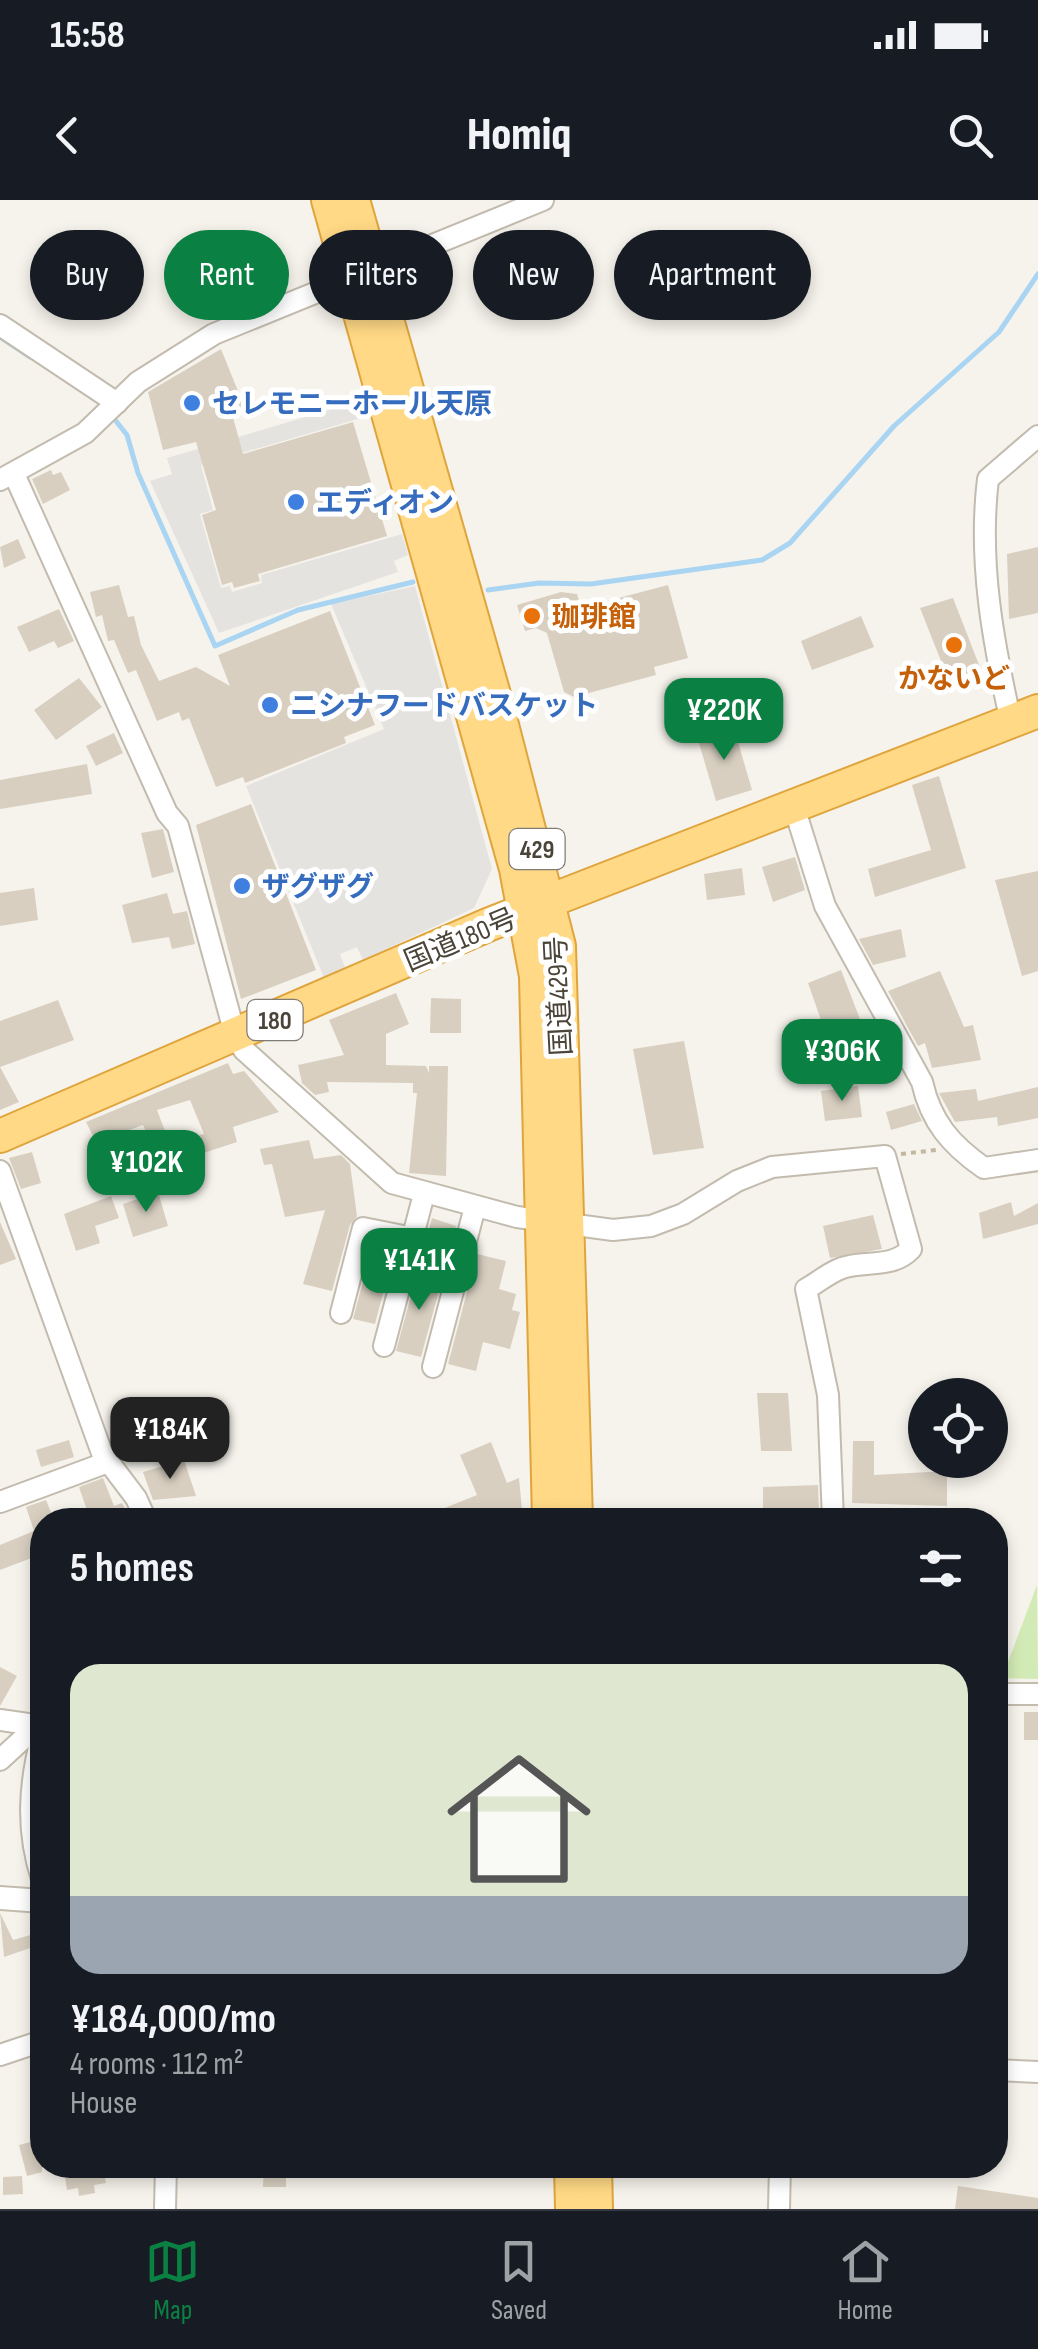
<!DOCTYPE html>
<meta charset="utf-8">
<style>
body{margin:0;font-family:"Sofia Sans Condensed","Noto Sans JP",sans-serif;background:#242831;color:#f1f3f6;height:100vh;display:flex;flex-direction:column;font-size:38px;white-space:nowrap}
*{box-sizing:border-box;margin:0}
p{font-size:32px;color:#9ea1a6}
.icon{flex:none;width:55px;height:55px;fill:none;stroke:currentColor;stroke-width:2;stroke-linecap:round;stroke-linejoin:round}
.map{position:relative;flex:1;overflow:hidden}
.side{position:absolute;left:30px;top:1308px;width:978px;height:670px;display:flex;flex-direction:column;background:#171b24;border-radius:40px;box-shadow:0 5px 15px #0003}
.side>*{flex:none}
.hud{position:absolute;left:30px;top:30px;width:980px;height:90px;display:flex;gap:20px}
.buttons{position:absolute;left:908px;top:1178px;display:grid;gap:20px}
.buttons a{display:grid;place-items:center;width:100px;height:100px;border-radius:50%;background:#171b24;box-shadow:0 5px 15px #0003;font-size:50px}
.price{position:absolute;translate:-50% -85px;padding:0 22px;border-radius:20px;background:#0b8043;color:#fff;font-size:32px;line-height:65px;filter:drop-shadow(0 2px 5px #0008)}
.price::after{content:'';position:absolute;left:50%;top:60px;width:30px;height:22px;margin-left:-15px;background:inherit;clip-path:polygon(0 0,100% 0,50% 100%)}
.price.current{background:#222;color:#fff}
ul{padding:0;list-style:none}
li{display:grid;align-content:center;gap:20px;height:530px;padding:0 40px}
li span{display:grid;place-items:center;height:310px;border-radius:30px;color:#555}
li>.icon{margin-inline-start:auto}
span .icon{width:180px;height:180px;fill:#fffc;stroke-width:1}
li b{font-size:42px}
h2{display:flex;justify-content:space-between;align-items:center;height:120px;padding:0 40px;font-size:42px}
.pill{padding:0 35px;border-radius:45px;background:#171b24;box-shadow:0 5px 15px #0003;font-size:35px;line-height:90px}
.pill.current{background:#0b8043;color:#fff}
.status{display:flex;justify-content:space-between;align-items:center;height:70px;padding:0 50px;background:#171b24;direction:ltr}
.status svg{height:28px;fill:currentColor}
header{display:flex;justify-content:space-between;align-items:center;height:130px;padding:0 40px;background:#171b24;font-size:45px;font-weight:800}
.tab-bar{display:flex;justify-content:space-around;align-items:center;height:140px;border-top:2px solid #363941;background:#171b24;font-size:28px;color:#9ea1a6}
.tab-bar a{display:grid;justify-items:center;gap:5px}
.tab-bar .current{color:#0b8043}
.map>svg:first-child{display:block}
.green{fill:#d2eab5}
.parking{fill:#e5e3e0}
.lines{fill:none;stroke-linecap:round;stroke-linejoin:round}
.stream{stroke:#a9d4f2;stroke-width:5}
.building{fill:#d8cfc1;fill-rule:evenodd}
.minor-casing{stroke:#c2bbae;stroke-width:24}
.tertiary-casing{stroke:#c2bbae;stroke-width:26}
.trunk-casing{stroke:#e0a43c;stroke-width:36}
.path{stroke:#c4b79f;stroke-width:4;stroke-dasharray:5 5;stroke-linecap:butt}
.minor{stroke:#fff;stroke-width:20}
.tertiary{stroke:#fff;stroke-width:22}
.trunk{stroke:#ffd985;stroke-width:32}
.shop-dot{fill:#3f7fe0;stroke:#fff;stroke-width:4}
.food-dot{fill:#e8710a;stroke:#fff;stroke-width:4}
.labels{text-anchor:middle;stroke-width:10;stroke-linejoin:round;paint-order:stroke}
.shield{fill:#fff;stroke:#817c74;stroke-width:2.5}
.shield-label{font-size:25px;font-weight:bold;fill:#4b4439}
.shop-label{font-size:28px;font-weight:bold;fill:#366cbe;stroke:#fff;text-anchor:start}
.food-label{font-size:28px;font-weight:bold;fill:#c56008;stroke:#fff;text-anchor:start}
.street-label{font-size:28px;fill:#4b4439;stroke:#fff}
</style>
<div class="status"><b>15:58</b><svg viewBox="0 0 49 12"><path d="M0 12V9h3v3zM5 12V6h3v6zM10 12V3h3v9zM15 12V0h3v12zM26 1h20v11H26zM47 4h2v5h-2z"/></svg></div>
<header><svg class="icon" aria-label="back" viewBox="0 0 24 24"><path d="M15 5l-7 7 7 7"/></svg>Homiq<svg class="icon" aria-label="search" viewBox="0 0 24 24"><circle cx="10" cy="10" r="6"/><path d="M15 15l6 6"/></svg></header>
<div class="map">
<svg width="1038" height="2009" viewBox="0 0 1038 2009">
<rect width="100%" height="100%" fill="#f6f3ec"/>
<!-- green -->
<path class="green" d="M1037,1385L1038,1479L1002,1478Z"/>
<!-- parking -->
<g class="parking">
<path d="M363,200L368,216L201,265L213,310L200,314L221,388L230,386L232,392L262,383L261,375L402,334L408,355L394,361L398,372L219,433L150,281L172,274L167,258Z"/>
<path d="M415,386L492,669L474,708L363,760L357,747L340,754L345,768L324,778L246,586L384,529L331,404Z"/>
</g>
<g class="lines">
<!-- stream -->
<g class="stream">
<path d="M0,137L30,157"/>
<path d="M112,216L127,235L138,273L215,446L298,410L413,382"/>
<path d="M488,390L539,383L591,384L762,360L790,343L894,226L999,132L1038,74"/>
</g>
</g>
<!-- building -->
<g class="building">
<path d="M221,149L244,206L231,210L243,254L353,222L387,336L258,374L260,381L234,388L232,382L222,385L202,315L216,310L196,242L163,250L148,192Z"/>
<path d="M51,270L53,275L61,272L70,290L43,304L32,279Z"/>
<path d="M18,339L26,358L4,368L0,347Z"/>
<path d="M1038,347V413L1009,419L1007,354Z"/>
<path d="M119,385L128,417L134,416L141,445L159,481L196,467L230,486L218,455L330,411L375,525L344,537L346,543L245,583L243,577L216,587L189,518L182,521L179,512L157,521L136,470L128,473L114,440L108,441L102,415L96,417L90,392Z"/>
<path d="M668,385L688,458L654,467L656,475L574,497L564,492L547,433L536,428L525,431L517,405L561,392L577,394L581,408Z"/>
<path d="M953,398L981,470L949,481L920,408Z"/>
<path d="M59,409L74,441L58,448L54,441L29,452L17,427Z"/>
<path d="M861,416L874,447L812,470L801,441Z"/>
<path d="M79,478L102,507L56,540L34,510Z"/>
<path d="M733,525L752,590L716,601L697,536Z"/>
<path d="M114,533L123,553L96,566L86,546Z"/>
<path d="M87,564L92,594L0,609V580Z"/>
<path d="M939,576L966,668L875,697L868,669L931,650L912,585Z"/>
<path d="M251,604L316,770L241,799L196,625Z"/>
<path d="M163,629L174,672L152,678L141,633Z"/>
<path d="M795,657L805,690L773,702L762,667Z"/>
<path d="M742,668L745,695L707,700L704,674Z"/>
<path d="M1038,671V771L1022,776L995,680Z"/>
<path d="M34,688L38,720L0,726V693Z"/>
<path d="M167,693L173,714L187,711L195,744L172,749L169,737L132,743L122,705Z"/>
<path d="M901,729L906,757L873,765L859,739Z"/>
<path d="M841,770L865,832L830,846L808,783Z"/>
<path d="M940,771L964,827L973,825L981,860L932,868L925,843L918,846L888,791Z"/>
<path d="M396,793L409,824L386,834V865L426,866L429,873V866H448L446,976L409,973L417,893H413V883L327,882L329,892L315,895L302,883L298,865L344,855L329,820Z"/>
<path d="M431,798L461,799V833H430Z"/>
<path d="M58,800L74,840L0,867L19,902L0,910V821Z"/>
<path d="M684,841L704,948L653,955L633,849Z"/>
<path d="M228,863L233,874L244,871L279,912L233,927L237,942L161,967L151,930L146,932L143,925L96,942L86,922ZM190,900L204,934L170,944L157,910Z"/>
<path d="M858,886L862,917L825,921L821,891Z"/>
<path d="M1038,887V918L998,926L997,917L955,922L939,893L976,889L978,901Z"/>
<path d="M914,904L922,921L891,930L886,912Z"/>
<path d="M309,940L314,959L341,955L350,964L357,1016L350,1025L332,1091L303,1084L325,1010L285,1017L272,964L264,965L260,949Z"/>
<path d="M32,952L41,983L21,989L9,958Z"/>
<path d="M158,992L168,1026L133,1037L123,1004Z"/>
<path d="M111,996L119,1018L95,1026L100,1043L76,1051L64,1014Z"/>
<path d="M1011,1002L1014,1016L1038,1003V1024L983,1039L979,1013Z"/>
<path d="M873,1015L882,1049L830,1058L823,1026Z"/>
<path d="M432,1018L456,1026L451,1044L427,1036Z"/>
<path d="M0,1022L16,1059L0,1065Z"/>
<path d="M373,1044L395,1048L375,1124L353,1119Z"/>
<path d="M477,1054L506,1061L499,1089L516,1094L512,1110L520,1112L510,1149L483,1142L476,1171L448,1164Z"/>
<path d="M418,1070L443,1076L421,1157L396,1151Z"/>
<path d="M757,1193H788L792,1251H761Z"/>
<path d="M69,1240L74,1257L41,1267L36,1250Z"/>
<path d="M853,1241H874V1275L947,1271V1306L852,1303Z"/>
<path d="M491,1242L507,1283L519,1278L523,1320H415L477,1295L460,1255Z"/>
<path d="M184,1260L196,1296L153,1300L143,1272Z"/>
<path d="M103,1278L114,1306L122,1303L130,1318L81,1320L89,1316L79,1287Z"/>
<path d="M818,1285L819,1312H763V1287Z"/>
<path d="M46,1300L54,1320H42V1354L0,1370V1345L34,1331L26,1307Z"/>
<path d="M0,1467L17,1476L0,1506Z"/>
<rect x="1024" y="1512" width="14" height="28"/>
<path d="M0,1713L13,1740L41,1732L42,1744L4,1757Z"/>
<path d="M42,1939V1972L27,1976L19,1945Z"/>
<path d="M63,1965H103L106,1983L94,1985L95,1993L79,1996L78,1988L67,1990Z"/>
<path d="M264,1965H286V1987H263Z"/>
<path d="M22,1976L23,1994L3,1995V1977Z"/>
<path d="M958,1986L1038,1998V2009H955Z"/>
</g>
<g class="lines">
<!-- minor casing -->
<g class="minor-casing">
<g id="minor">
<path d="M0,125L117,203"/>
<path d="M14,274L167,613L178,626L236,838L244,850L392,983L517,1017L613,1030L651,1026L683,1014L737,981L772,967L885,956L911,1049C892,1069 866,1060 842,1068C830,1072 817,1083 806,1089L828,1195L833,1320"/>
<path d="M0,280L85,233L138,182L214,134L543,0"/>
<path d="M1011,522C993,442 978,361 988,279L1038,236"/>
<path d="M794,607L825,706L922,882C931,922 951,945 984,968L1038,960"/>
<path d="M0,971L102,1253L136,1298L146,1320"/>
<path d="M341,1113L363,1028L413,1038"/>
<path d="M384,1146L424,994"/>
<path d="M433,1167L475,1007"/>
<path d="M0,1302L108,1262"/>
<path d="M995,1494H1038"/>
<path d="M0,1520L42,1526"/>
<path d="M42,1535C29,1585 26,1630 42,1679"/>
<path d="M0,1560L37,1526"/>
<path d="M0,1855L42,1841"/>
<path d="M995,1870L1038,1872"/>
<path d="M165,2009L166,1965"/>
<path d="M779,2009L780,1965"/>
</g>
</g>
<!-- tertiary casing -->
<g class="tertiary-casing">
<path id="tertiary" d="M0,1698L42,1701"/>
</g>
<!-- trunk casing -->
<g class="trunk-casing">
<g id="trunk">
<path d="M328,0L516,669L536,776L549,1320"/>
<path d="M353,0L495,498L559,746L576,1320"/>
<path d="M0,936L490,724L1038,511"/>
<path d="M571,1965L572,2009"/>
<path d="M595,1965L596,2009"/>
</g>
</g>
<!-- path -->
<path class="path" d="M901,954L936,950"/>
<!-- minor -->
<use href="#minor" class="minor"/>
<!-- tertiary -->
<use href="#tertiary" class="tertiary"/>
<!-- trunk -->
<use href="#trunk" class="trunk"/>
</g>
<!-- markers -->
<g class="shop-dot">
<circle cx="192" cy="203" r="10"/>
<circle cx="296" cy="302" r="10"/>
<circle cx="270" cy="505" r="10"/>
<circle cx="242" cy="686" r="10"/>
</g>
<g class="food-dot">
<circle cx="532" cy="416" r="10"/>
<circle cx="954" cy="445" r="10"/>
</g>
<g class="labels">
<!-- shield labels -->
<g class="shield">
<rect x="509.5" y="629" width="55" height="40" rx="8"/>
<rect x="247.5" y="800" width="55" height="40" rx="8"/>
</g>
<g class="shield-label">
<text x="537" y="658">429</text>
<text x="275" y="829">180</text>
</g>
<!-- shop labels -->
<g class="shop-label">
<text x="212" y="213">セレモニーホール天原</text>
<text x="316" y="312">エディオン</text>
<text x="290" y="515">ニシナフードバスケット</text>
<text x="262" y="696">ザグザグ</text>
</g>
<!-- food labels -->
<g class="food-label">
<text x="552" y="426">珈琲館</text>
<text x="954" y="488" text-anchor="middle">かないど</text>
</g>
<!-- street labels -->
<g class="street-label">
<text transform="translate(460 739) rotate(-23)" y="10">国道180号</text>
<text transform="translate(558 796) rotate(-93)" y="10">国道429号</text>
</g>
</g>
</svg>
<div class="buttons">
<a><svg class="icon" aria-label="locate" viewBox="0 0 24 24"><circle cx="12" cy="12" r="6"/><path d="M12 2v4M12 18v4M2 12h4M18 12h4"/></svg></a>
</div>
<b class="price" style="left:724px;top:563px">¥220K</b>
<b class="price" style="left:842px;top:904px">¥306K</b>
<b class="price" style="left:146px;top:1015px">¥102K</b>
<b class="price" style="left:419px;top:1113px">¥141K</b>
<b class="price current" style="left:170px;top:1282px">¥184K</b>
<div class="hud">
<a class="pill">Buy</a>
<a class="pill current">Rent</a>
<a class="pill">Filters</a>
<a class="pill">New</a>
<a class="pill">Apartment</a>
</div>
<section class="side">
<h2>5 homes<svg class="icon" aria-label="filters" viewBox="0 0 24 24"><path d="M4 7h16M4 17h16"/><circle cx="9" cy="7" r="2"/><circle cx="15" cy="17" r="2"/></svg></h2>
<ul>
<li><span style="background:linear-gradient(#dfe7d0 75%,#9aa5b1 0)"><svg class="icon" aria-label="home" viewBox="0 0 24 24"><path d="M3 11l9-7 9 7M6 9v11h12V9"/></svg></span><div><b>¥184,000/mo</b><p>4 rooms · 112 m²</p><p>House</p></div></li>
</ul>
</section>
</div>
<nav class="tab-bar">
<a class="current"><svg class="icon" aria-label="map" viewBox="0 0 24 24"><path d="M3 6l6-2 6 2 6-2v14l-6 2-6-2-6 2zM9 4v14M15 6v14"/></svg>Map</a>
<a><svg class="icon" aria-label="saved" viewBox="0 0 24 24"><path d="M7 4h10v16l-5-4-5 4z"/></svg>Saved</a>
<a><svg class="icon" aria-label="home" viewBox="0 0 24 24"><path d="M3 11l9-7 9 7M6 9v11h12V9"/></svg>Home</a>
</nav>
